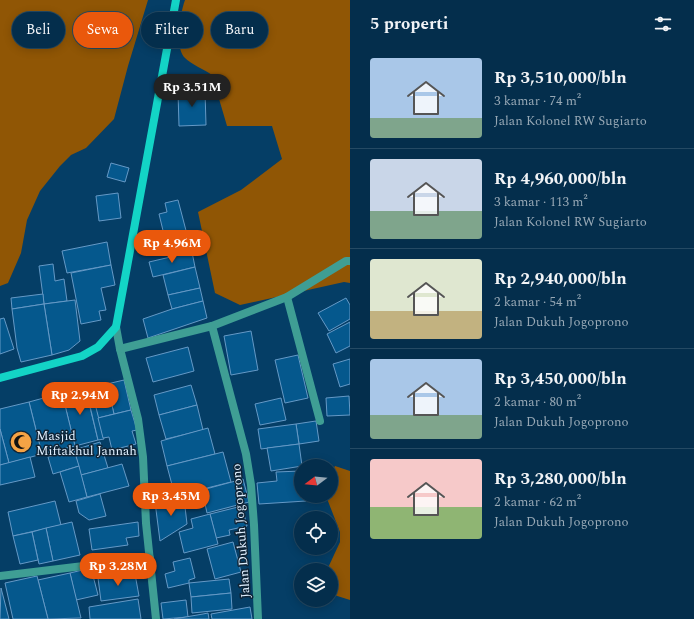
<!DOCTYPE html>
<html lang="id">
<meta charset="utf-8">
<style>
body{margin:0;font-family:Spectral,serif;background:#0d3653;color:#f1f3f6;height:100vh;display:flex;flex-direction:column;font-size:15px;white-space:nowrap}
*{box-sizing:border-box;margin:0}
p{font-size:13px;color:#97a8b5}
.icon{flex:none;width:22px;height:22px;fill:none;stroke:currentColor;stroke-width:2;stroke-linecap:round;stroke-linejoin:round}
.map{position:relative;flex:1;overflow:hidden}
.details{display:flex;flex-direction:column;background:#042e4c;width:344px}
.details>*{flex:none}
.hud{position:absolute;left:12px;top:12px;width:278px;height:36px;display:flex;gap:8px}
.needle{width:26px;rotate:254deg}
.fabs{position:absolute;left:294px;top:459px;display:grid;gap:8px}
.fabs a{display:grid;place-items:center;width:44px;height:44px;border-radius:50%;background:#042e4c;box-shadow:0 2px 10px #0003,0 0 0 1px #254a64;font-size:20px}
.price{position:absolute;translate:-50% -34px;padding:0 9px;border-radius:14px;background:#ea580c;color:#fff;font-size:13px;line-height:26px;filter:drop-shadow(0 1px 2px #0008)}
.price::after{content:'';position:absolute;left:50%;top:24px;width:12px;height:9px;margin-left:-6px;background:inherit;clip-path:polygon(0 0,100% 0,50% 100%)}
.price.on{background:#222;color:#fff}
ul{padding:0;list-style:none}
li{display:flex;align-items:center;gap:12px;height:100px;padding:0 20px}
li+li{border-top:1px solid #254a64}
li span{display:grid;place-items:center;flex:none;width:112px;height:80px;border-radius:4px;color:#555}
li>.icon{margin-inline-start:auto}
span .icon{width:48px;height:48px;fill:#fffc;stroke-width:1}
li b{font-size:17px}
h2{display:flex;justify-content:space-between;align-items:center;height:48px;padding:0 20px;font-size:17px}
.pill{padding:0 14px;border-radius:18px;background:#042e4c;box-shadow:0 2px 10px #0003,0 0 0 1px #254a64;font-size:14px;line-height:36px}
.pill.on{background:#ea580c;color:#fff}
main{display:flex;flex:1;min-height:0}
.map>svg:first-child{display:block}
.green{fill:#905605}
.building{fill:#05588d;stroke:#6599c6}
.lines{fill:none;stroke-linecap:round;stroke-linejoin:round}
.street{stroke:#3f9e94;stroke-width:8}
.secondary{stroke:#13d4c6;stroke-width:8}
.labels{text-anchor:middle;stroke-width:3;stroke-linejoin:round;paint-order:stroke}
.poi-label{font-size:13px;fill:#e0f0ff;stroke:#0f2436;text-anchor:start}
.street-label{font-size:13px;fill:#e0f0ff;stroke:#0f2436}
</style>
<main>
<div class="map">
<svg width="350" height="619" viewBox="0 0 350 619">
<rect width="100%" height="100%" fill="#053e66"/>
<!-- green -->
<g class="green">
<path d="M0,0H148L128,66L114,119L86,148L71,155L60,166L40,191L27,220L21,253L8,283L0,286Z"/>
<path d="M185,0H350V283L344,282L240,305L215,293L198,212L241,190L282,159L272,126H227L212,75C205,70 191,64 185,58C174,47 180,14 185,0Z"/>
<path d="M335,466L350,471V600L331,594V570H327L340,542V532L326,496H331V473Z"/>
</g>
<!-- building -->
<g class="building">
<path d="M205,91L206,125L179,126L178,92Z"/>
<path d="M111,163L129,168L125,182L107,177Z"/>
<path d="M118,193L121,218L99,221L96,196Z"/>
<path d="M178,200L189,242L167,247L159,214L167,212L165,203Z"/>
<path d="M107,242L111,265L67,273L62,251Z"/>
<path d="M192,252L195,267L153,277L149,262Z"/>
<path d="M53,264L55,281L64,279L67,301L44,304L39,266Z"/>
<path d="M111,265L115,285L101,288L106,310L99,311L101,320L81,324L71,273Z"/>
<path d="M195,267L200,288L168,295L163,275Z"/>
<path d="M200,288L203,301L172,309L168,295Z"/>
<path d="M43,294L44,304L12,309L11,298Z"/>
<path d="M346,298L350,305V319L329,331L318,313Z"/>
<path d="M75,300L80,341L69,350L52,355L44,304Z"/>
<path d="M203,301L207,318L148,338L143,319L172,309Z"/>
<path d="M44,304L52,355L21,362L17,348L12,309Z"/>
<path d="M4,318L14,349L0,354V319Z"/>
<path d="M350,322V346L336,353L327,334Z"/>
<path d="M251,331L258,370L231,375L224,336Z"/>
<path d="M188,347L194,371L153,382L146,358Z"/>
<path d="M298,355L308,398L285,403L275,360Z"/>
<path d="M350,359V384L340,387L333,364Z"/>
<path d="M124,380L131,410L114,414L107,384Z"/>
<path d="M107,384L114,414L98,418L91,388Z"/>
<path d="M191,385L197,405L159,415L154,395Z"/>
<path d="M85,387L98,440L75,446L62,393Z"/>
<path d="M91,388L104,439L98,440L86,389Z"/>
<path d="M62,393L75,446L42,454L29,402Z"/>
<path d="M349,396L350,415L327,416L326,398Z"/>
<path d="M281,398L286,420L260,425L255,404Z"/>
<path d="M29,402L42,454L9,463L0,429V409Z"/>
<path d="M197,405L203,430L166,439L159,415Z"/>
<path d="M131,410L137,430L132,431L136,444L112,450L109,437L103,438L98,418Z"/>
<path d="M316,421L319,441L299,444L296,424Z"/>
<path d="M296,424L299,444L261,449L258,429Z"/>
<path d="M208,428L215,454L167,466L161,441Z"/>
<path d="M0,429L9,463L0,465Z"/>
<path d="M100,442L108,468L81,475L74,450Z"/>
<path d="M299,444L302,466L271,471L267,448Z"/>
<path d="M74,450L79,466L53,474L48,457Z"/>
<path d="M223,452L231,482L175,496L167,466Z"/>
<path d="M30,457L35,477L0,485V465Z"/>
<path d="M122,464L129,486L87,497L81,475Z"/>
<path d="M79,466L87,497L69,502L60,472Z"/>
<path d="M301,471V496H306V501L259,504L257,483L277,481L276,472Z"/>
<path d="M243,479L249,502L207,513L202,490Z"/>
<path d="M100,494L106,516L89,520L79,513L76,501Z"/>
<path d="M184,498L187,524L160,541L155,502Z"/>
<path d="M55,501L61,525L13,536L8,512Z"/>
<path d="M242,506L247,526L229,530L230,535L216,538L210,514Z"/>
<path d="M210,514L218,544L184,553L179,532L193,528L191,519Z"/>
<path d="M72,522L80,555L53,561L46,528Z"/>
<path d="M138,522L139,536L126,538L128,545L92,550L89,529Z"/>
<path d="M46,528L53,561L39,564L32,532Z"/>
<path d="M32,532L38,560L20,564L13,536Z"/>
<path d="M233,542L241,572L215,579L207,549Z"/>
<path d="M190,558L195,578L189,580V583L168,588L165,574L175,571L173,562Z"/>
<path d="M91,568L98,595L76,600L70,573Z"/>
<path d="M70,573L81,618L48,619L38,580Z"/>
<path d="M135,574L139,596L101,601L98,578Z"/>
<path d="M37,576L48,619H13L5,583Z"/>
<path d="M229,579L231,593L191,597L189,583Z"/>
<path d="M1,588L9,619H0Z"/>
<path d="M231,593L232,609L192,613L191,597Z"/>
<path d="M138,599L141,619H90L89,607Z"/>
<path d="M186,600L188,617L163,619L161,603Z"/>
<path d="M250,607L252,619H212L211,614Z"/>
<path d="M208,613L209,619H174L203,614Z"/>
</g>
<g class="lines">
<!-- street -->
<g class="street">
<path d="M287,297L320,421"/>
<path d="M212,326L246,454L251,485L254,525L258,619"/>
<path d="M116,327L120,349L138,419L143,457L146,523L156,619"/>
<path d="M120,349L212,326L287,297L346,261H350"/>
<path d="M0,576L150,558"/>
</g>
<!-- secondary -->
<path class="secondary" d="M0,378L82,356L98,347L116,327L176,0"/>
</g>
<!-- icons -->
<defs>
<g id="mosque-disc" transform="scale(1.15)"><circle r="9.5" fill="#f5a345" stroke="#0f2436"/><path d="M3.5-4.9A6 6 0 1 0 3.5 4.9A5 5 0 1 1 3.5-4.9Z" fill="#111"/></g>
</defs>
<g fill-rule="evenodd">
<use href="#mosque-disc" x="21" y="442"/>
</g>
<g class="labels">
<!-- poi labels -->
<g class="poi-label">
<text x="36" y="440">Masjid<tspan x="36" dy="15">Miftakhul Jannah</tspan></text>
</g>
<!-- street labels -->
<g class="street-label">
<text transform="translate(240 531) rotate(-94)" y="5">Jalan Dukuh Jogoprono</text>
</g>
</g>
</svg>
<div class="fabs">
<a><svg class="needle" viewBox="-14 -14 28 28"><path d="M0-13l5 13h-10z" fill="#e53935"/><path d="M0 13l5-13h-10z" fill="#97a8b5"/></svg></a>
<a><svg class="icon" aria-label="locate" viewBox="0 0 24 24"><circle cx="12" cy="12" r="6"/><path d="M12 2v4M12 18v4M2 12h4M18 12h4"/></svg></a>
<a><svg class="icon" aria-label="layers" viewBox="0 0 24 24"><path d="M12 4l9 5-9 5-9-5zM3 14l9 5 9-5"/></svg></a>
</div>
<b class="price on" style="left:192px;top:108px">Rp 3.51M</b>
<b class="price" style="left:172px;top:264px">Rp 4.96M</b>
<b class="price" style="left:80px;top:416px">Rp 2.94M</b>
<b class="price" style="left:171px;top:517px">Rp 3.45M</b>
<b class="price" style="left:118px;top:587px">Rp 3.28M</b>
<div class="hud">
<a class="pill">Beli</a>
<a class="pill on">Sewa</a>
<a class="pill">Filter</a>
<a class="pill">Baru</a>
</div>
</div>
<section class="details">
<h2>5 properti<svg class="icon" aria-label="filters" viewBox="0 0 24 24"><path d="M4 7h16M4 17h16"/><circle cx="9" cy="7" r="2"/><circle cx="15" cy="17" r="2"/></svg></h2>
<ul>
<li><span style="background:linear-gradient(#a9c7e8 75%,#7fa58c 0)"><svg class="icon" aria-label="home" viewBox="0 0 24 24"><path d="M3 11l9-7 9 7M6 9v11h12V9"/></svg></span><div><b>Rp 3,510,000/bln</b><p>3 kamar · 74 m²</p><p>Jalan Kolonel RW Sugiarto</p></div></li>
<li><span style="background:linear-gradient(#c9d6e8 65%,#7fa58c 0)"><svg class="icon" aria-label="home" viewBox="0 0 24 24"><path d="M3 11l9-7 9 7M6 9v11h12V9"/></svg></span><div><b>Rp 4,960,000/bln</b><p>3 kamar · 113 m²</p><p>Jalan Kolonel RW Sugiarto</p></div></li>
<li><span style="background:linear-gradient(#dfe7d0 65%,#c2b280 0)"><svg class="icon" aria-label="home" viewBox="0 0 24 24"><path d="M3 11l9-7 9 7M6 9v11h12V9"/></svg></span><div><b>Rp 2,940,000/bln</b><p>2 kamar · 54 m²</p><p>Jalan Dukuh Jogoprono</p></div></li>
<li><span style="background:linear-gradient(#a9c7e8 70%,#7fa58c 0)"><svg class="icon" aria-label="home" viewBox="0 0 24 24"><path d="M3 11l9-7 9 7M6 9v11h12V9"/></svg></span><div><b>Rp 3,450,000/bln</b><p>2 kamar · 80 m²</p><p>Jalan Dukuh Jogoprono</p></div></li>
<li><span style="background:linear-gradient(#f6c9c9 60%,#8fb573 0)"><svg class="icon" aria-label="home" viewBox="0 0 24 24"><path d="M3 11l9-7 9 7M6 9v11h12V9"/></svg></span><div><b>Rp 3,280,000/bln</b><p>2 kamar · 62 m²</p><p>Jalan Dukuh Jogoprono</p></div></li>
</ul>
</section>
</main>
